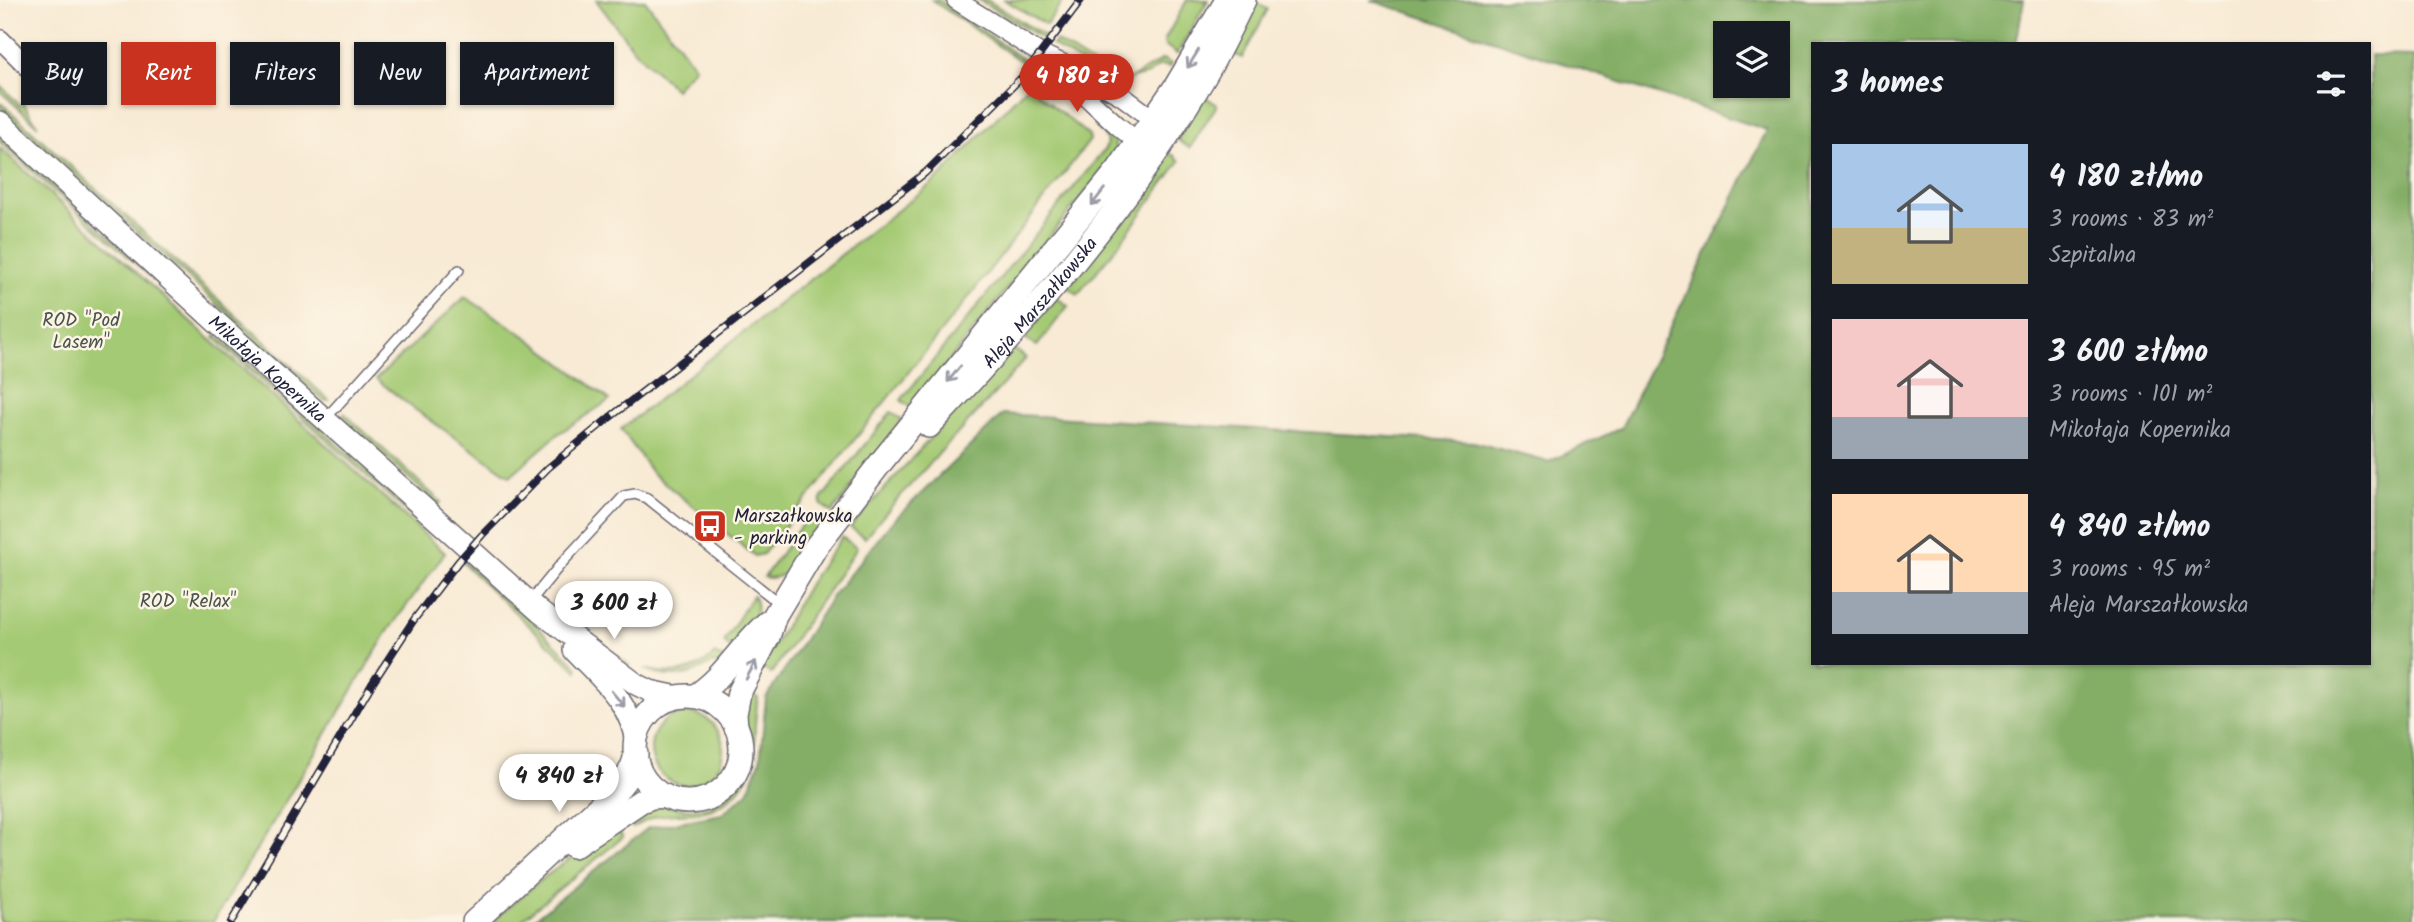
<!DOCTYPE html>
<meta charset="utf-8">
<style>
body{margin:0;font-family:Kalam,sans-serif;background:#20242c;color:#f1f3f6;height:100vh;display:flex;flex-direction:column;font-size:26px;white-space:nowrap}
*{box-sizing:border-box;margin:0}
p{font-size:23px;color:#9ea1a6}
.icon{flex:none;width:38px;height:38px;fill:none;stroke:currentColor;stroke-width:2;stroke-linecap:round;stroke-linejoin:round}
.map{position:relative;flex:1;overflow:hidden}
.drawer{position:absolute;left:1811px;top:42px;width:560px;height:623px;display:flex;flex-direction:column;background:#171b24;border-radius:0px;box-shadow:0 2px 5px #0004}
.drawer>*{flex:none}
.guide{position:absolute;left:21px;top:42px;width:665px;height:63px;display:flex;gap:14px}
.tools{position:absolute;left:1713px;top:21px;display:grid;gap:14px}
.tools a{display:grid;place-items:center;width:77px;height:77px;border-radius:0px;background:#171b24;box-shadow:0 2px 5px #0004;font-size:35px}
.price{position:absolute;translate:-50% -60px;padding:0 16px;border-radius:24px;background:#fff;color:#222;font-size:23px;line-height:46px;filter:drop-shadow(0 2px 4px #0008)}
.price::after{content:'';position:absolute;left:50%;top:42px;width:21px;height:16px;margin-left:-10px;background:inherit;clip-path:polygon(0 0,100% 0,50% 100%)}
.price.active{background:#c8321e;color:#fff}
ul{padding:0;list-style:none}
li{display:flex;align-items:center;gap:21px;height:175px;padding:0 21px}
li span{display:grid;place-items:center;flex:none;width:196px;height:140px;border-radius:0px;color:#555}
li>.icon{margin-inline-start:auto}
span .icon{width:84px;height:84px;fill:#fffc;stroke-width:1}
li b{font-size:30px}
h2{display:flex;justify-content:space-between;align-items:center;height:84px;padding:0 21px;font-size:30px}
.pill{padding:0 24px;border-radius:0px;background:#171b24;box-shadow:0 2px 5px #0004;font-size:24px;line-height:63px}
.pill.active{background:#c8321e;color:#fff}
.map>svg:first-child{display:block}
.green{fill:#a5ca74;stroke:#647658;stroke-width:2}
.forest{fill:#84ae66;stroke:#536850;stroke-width:2;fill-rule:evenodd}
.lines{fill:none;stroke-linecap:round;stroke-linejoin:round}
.service-casing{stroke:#6d6871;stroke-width:12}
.minor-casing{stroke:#6d6871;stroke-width:21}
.tertiary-casing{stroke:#6d6871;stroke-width:24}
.secondary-casing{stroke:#6d6871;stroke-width:26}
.service{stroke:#fff;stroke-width:9}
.minor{stroke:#fff;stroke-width:18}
.tertiary{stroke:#fff;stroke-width:21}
.secondary{stroke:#fff;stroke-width:23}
.rail-casing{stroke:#22223b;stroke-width:8}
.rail{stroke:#fcf5e5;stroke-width:5;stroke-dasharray:16;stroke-linecap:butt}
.oneway{stroke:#9c9ca7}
.labels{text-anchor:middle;stroke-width:5;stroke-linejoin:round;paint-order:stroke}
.street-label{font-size:19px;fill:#22223b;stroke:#fcf5e5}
.park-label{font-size:19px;fill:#49544c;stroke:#fcf5e5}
.poi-label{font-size:19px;fill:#22223b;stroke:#fcf5e5;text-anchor:start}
</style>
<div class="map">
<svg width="2414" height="922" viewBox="0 0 2414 922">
<rect width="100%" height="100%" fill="#fcf5e5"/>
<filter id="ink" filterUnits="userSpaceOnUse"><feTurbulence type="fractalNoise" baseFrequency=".0143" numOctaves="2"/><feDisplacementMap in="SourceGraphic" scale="14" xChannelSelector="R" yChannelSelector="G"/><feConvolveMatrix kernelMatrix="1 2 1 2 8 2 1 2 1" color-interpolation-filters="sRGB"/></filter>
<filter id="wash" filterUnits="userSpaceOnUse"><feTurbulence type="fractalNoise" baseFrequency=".00686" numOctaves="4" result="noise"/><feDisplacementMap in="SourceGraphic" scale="28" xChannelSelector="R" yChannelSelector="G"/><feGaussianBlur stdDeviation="1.57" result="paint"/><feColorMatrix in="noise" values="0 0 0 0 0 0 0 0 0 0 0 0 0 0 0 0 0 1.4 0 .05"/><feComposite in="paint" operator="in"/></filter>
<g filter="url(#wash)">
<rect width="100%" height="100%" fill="#f8ead4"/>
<!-- green -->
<g class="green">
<path d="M596,0H645L695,67L675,89L635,51Z"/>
<path d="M932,0H939L1028,63L1026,65Z"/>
<path d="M979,0H987L1048,38L1046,41Z"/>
<path d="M1005,0H1064L1046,25Z"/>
<path d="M1187,0H1208L1177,54L1165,45L1164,41Z"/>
<path d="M1255,2L1268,9L1242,58L1230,52Z"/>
<path d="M1056,41L1110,75V80L1052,45Z"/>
<path d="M1163,59L1171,64L1169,67L1160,65L1148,74L1130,79L1125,86L1122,84Z"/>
<path d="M0,85L20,105L23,103L38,126L0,91Z"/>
<path d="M1028,85L1089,136L1090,140L968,298L763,554L755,556L653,474L621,429L941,176Z"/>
<path d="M1203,95L1217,105L1190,148L1180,142L1178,138Z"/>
<path d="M0,102L329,400L324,401L0,107Z"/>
<path d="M1104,123L1114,136L1116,154L911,408L901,400L1105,149C1110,139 1103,133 1095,126Z"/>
<path d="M0,137L204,322L203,324L0,142Z"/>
<path d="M0,148L445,553L388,631L213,922H0Z"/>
<path d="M1166,154H1172L1180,161L1117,247L1078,294L1067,286Z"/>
<path d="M465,297L527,337L610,400L558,434L510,476L413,408L376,379Z"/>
<path d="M1057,298L1068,306L1037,346L1025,338L1024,333Z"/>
<path d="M216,334L424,522L419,523L214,337Z"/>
<path d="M1010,350H1016L1026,358C974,419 915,475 865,538L850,527Z"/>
<path d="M891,412L902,420L832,513L821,504V499Z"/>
<path d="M344,413L441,502L438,505L343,418Z"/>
<path d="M813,515L825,523C811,542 791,585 764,577L808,516Z"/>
<path d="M842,537L857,548L771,674L762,667L810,582Z"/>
<path d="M465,561L518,607L578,667L577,671L463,563Z"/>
<path d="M753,595C765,616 744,634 732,650L724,642Z"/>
<path d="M553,604L628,664L630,667L560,615Z"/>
<path d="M715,654L725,660L722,664C712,662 709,665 701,669C684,679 662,678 645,669C672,676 694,674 715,654Z"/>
<path d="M748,691L758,698C754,717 755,734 754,752C752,783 726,811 694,813C665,815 659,812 633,828L626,819C636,815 650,805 660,805C671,806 682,809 692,809C723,808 745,784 749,754C751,741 745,730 744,718C743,709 746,699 748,691Z"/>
<circle cx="687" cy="749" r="36"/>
<path d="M615,827L623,837L519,922H491L546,876Z"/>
</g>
<!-- forest -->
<path class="forest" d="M1370,0H2024L2016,44H1813V663H2370V55L2414,56V922H530L648,828L722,814L748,792L760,761L766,698L833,595L892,522L1003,414L1474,442L1548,462L1621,428L1767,130ZM1726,33H1778V86H1726Z"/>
</g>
<g filter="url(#ink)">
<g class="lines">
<!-- service casing -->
<g class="service-casing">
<g id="service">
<path d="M326,418L459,270"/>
<path d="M529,603L561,564L624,496L635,494L647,498L780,604"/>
</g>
</g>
<!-- minor casing -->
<g class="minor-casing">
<g id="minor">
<path d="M956,0L1041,54L1066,65L1122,96L1162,126"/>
<path d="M0,39L31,70"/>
<path d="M1051,64L1117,125L1145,148"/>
</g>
</g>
<!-- tertiary casing -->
<g class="tertiary-casing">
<g id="tertiary">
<path id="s1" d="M0,122L216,322L540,612L636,684L650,691L678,697"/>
<path d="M574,650C601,679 632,703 636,744"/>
</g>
</g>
<!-- secondary casing -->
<g class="secondary-casing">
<g id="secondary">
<path id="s2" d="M929,426C1027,322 1123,212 1197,89C1215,61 1229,30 1244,0"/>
<path d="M695,696C725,677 741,645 768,622"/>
<circle cx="688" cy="749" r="53"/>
<path d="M736,727L735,714L739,693L768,637L775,615L815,548L882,461L1118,170L1176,86L1227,0"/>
<path d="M574,846L641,801L652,797L665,796"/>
<path d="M474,922L617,790C627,779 633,769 636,754"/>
</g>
</g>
<!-- service -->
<use href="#service" class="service"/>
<!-- minor -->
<use href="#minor" class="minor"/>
<!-- tertiary -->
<use href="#tertiary" class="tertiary"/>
<!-- secondary -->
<use href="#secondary" class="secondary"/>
<!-- rail casing -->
<g class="rail-casing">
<path id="rail" d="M231,922L372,684L413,621L458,562L482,535L548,468L609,418L925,173L1025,74L1081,0"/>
</g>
<!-- rail -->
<use href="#rail" class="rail"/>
</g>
<!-- one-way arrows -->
<defs><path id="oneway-shaft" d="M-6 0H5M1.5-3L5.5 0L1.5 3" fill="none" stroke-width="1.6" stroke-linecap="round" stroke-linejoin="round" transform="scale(1.75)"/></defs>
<g class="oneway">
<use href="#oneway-shaft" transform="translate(1193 59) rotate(122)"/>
<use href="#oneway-shaft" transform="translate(1098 197) rotate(128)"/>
<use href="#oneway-shaft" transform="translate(954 374) rotate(129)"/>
<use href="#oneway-shaft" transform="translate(751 670) rotate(-62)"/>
<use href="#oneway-shaft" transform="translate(618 699) rotate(50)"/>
</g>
</g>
<!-- icons -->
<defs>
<g id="bus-square" transform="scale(1.75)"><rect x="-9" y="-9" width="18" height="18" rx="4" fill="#c8321e" stroke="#fcf5e5"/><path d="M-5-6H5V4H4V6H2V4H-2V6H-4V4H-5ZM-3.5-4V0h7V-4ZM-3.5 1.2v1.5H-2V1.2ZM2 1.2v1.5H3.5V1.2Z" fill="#fff"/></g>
</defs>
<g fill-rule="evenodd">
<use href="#bus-square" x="710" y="526"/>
</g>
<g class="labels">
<!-- street labels -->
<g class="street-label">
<text dy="7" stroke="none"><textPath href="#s2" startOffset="166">Aleja Marszałkowska</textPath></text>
<text dy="7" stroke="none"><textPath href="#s1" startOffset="364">Mikołaja Kopernika</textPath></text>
</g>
<!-- park labels -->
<g class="park-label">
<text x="81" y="326">ROD "Pod<tspan x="81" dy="22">Lasem"</tspan></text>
<text x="188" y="607">ROD "Relax"</text>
</g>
<!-- poi labels -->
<g class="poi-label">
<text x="734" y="522">Marszałkowska<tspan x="734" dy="22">- parking</tspan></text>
</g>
</g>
</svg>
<div class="tools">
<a><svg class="icon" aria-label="layers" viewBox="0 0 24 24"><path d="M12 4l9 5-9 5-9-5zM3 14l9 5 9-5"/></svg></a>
</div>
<b class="price active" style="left:1077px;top:114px">4 180 zł</b>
<b class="price" style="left:614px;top:641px">3 600 zł</b>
<b class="price" style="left:559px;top:814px">4 840 zł</b>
<div class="guide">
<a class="pill">Buy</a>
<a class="pill active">Rent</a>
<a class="pill">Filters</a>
<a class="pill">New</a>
<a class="pill">Apartment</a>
</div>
<section class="drawer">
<h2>3 homes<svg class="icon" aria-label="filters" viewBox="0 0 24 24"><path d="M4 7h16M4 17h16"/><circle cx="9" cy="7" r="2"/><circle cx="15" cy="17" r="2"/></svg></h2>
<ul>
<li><span style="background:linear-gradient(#a9c7e8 60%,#c2b280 0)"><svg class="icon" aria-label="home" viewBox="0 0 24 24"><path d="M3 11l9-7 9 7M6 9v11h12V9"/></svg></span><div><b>4 180 zł/mo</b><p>3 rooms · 83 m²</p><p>Szpitalna</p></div></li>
<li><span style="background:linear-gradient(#f6c9c9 70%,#9aa5b1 0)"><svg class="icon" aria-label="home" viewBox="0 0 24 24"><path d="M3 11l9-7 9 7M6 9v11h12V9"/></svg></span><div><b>3 600 zł/mo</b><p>3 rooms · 101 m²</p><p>Mikołaja Kopernika</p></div></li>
<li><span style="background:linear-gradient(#ffd9b3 70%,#9aa5b1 0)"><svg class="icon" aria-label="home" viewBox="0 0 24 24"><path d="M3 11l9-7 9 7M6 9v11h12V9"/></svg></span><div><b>4 840 zł/mo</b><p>3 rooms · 95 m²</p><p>Aleja Marszałkowska</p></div></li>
</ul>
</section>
</div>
